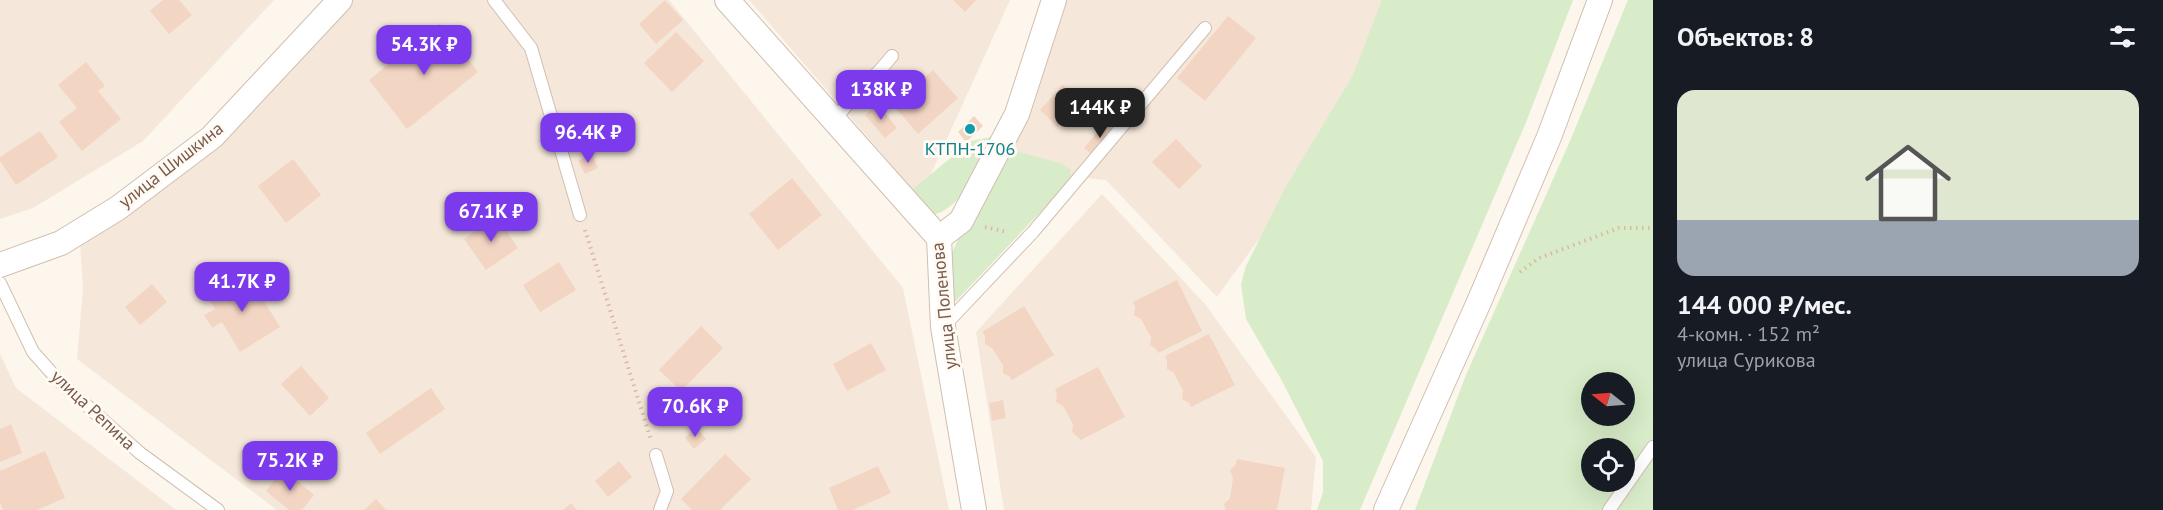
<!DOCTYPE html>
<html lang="ru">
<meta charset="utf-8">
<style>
body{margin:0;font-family:"PT Sans",sans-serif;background:#242831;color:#f1f3f6;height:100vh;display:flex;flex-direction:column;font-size:22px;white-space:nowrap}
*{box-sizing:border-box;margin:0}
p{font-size:20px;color:#9ea1a6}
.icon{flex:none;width:33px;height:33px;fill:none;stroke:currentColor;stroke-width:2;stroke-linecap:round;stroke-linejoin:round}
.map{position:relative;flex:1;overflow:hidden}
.details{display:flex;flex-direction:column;background:#171b24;width:510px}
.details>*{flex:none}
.needle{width:39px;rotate:287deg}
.tools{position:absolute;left:1581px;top:372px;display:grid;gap:12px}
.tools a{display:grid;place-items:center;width:54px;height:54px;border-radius:50%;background:#171b24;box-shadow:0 6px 24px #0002;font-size:30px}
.price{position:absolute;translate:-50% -51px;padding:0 14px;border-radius:12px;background:#7c3aed;color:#fff;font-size:20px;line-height:39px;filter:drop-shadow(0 2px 3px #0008)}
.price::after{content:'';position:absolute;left:50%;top:36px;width:18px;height:14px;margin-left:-9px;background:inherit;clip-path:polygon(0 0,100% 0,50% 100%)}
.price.on{background:#222;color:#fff}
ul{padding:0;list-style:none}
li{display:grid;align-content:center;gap:12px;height:318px;padding:0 24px}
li+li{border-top:2px solid #363941}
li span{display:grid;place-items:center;height:186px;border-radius:18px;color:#555}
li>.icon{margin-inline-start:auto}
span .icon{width:108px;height:108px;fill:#fffc;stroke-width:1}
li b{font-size:26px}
h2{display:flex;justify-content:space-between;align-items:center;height:72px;padding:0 24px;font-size:26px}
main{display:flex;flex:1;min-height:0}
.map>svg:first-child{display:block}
.residential{fill:#f5e8da}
.green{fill:#d8ecc9;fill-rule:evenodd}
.building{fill:#f3d5c3}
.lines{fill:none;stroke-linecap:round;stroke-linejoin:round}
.service-casing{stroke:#d1beb0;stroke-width:14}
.minor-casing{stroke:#d1beb0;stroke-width:26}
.path{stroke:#d9b8a5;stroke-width:4;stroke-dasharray:1.5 4.5;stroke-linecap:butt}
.service{stroke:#fff;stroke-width:12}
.minor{stroke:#fff;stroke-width:24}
.culture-dot{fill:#0f9aa8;stroke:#fffaf3;stroke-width:2}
.labels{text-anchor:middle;stroke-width:6;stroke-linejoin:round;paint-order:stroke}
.culture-label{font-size:18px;fill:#0d838f;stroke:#fffaf3}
.street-label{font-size:18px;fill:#7a5c4d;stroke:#fffaf3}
</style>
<main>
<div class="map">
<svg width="1653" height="510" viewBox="0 0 1653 510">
<rect width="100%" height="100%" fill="#fdf6ec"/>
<!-- residential -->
<g class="residential">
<path d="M0,0H274L143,141L33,208L0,219Z"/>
<path d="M340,0H669L903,288L949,510H277L77,359L83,289L80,242L152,191Z"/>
<path d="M749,0H1010L920,198Z"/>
<path d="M1061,0H1397L1362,97L1217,297L1106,180L1003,170Z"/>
<path d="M1102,194L1205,304L1316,457L1311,510H1004L976,332Z"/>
<path d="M0,354L16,388L176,510H0Z"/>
</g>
<!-- green -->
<g class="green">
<path d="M1382,0H1573L1527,120L1360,510H1317L1323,492V461L1282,381L1246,319L1241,284L1246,266L1285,188L1353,75Z"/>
<path d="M1628,0H1653V510H1415L1466,375L1570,141ZM1592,382H1624V416H1592ZM1592,448H1624V482H1592Z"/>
<path d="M996,136C980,164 961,215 925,216L907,194L971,141Z"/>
<path d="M1008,149L1060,163L1070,169L1071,176L1068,183L956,301L951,302L942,274L964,227Z"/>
</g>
<!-- building -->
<g class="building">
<path d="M163,0H179L192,15L169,34L150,11Z"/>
<path d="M665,0L683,20L656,44L639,24Z"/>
<path d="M953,0H976L965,12Z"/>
<path d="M1228,16L1256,38L1205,101L1177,78Z"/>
<path d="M440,23L478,72L407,129L369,80Z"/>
<path d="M676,32L704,61L672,92L644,63Z"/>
<path d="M86,62L105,86L98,91L121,119L82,151L59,122L77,108L58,85Z"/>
<path d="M933,70L958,98L918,134L893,105Z"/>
<path d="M1063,85L1082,103L1058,127L1040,110Z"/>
<path d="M878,104L897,128L885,138L865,115Z"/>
<path d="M974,116L983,126L966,142L958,132Z"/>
<path d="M1106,122L1116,131L1094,156L1084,148Z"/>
<path d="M40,131L58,157L16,185L0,161V157Z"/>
<path d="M1176,139L1202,166L1179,189L1152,162Z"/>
<path d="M592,154L598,168L585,174L578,161Z"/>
<path d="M293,159L321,195L286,223L258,186Z"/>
<path d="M792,178L822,215L778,250L749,214Z"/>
<path d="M496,216L518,248L486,270L464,239Z"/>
<path d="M559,262L576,290L540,312L523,285Z"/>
<path d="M247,273L280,327L240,352L222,322L212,328L204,315L215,309L208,297Z"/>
<path d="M1177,280L1202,331L1158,353L1156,349L1150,345L1151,337L1141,319L1134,315L1135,307L1133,302Z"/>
<path d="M152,284L167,302L140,325L125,307Z"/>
<path d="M1024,306L1054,355L1012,380L1010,377L1003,373V365L992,348L985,344V336L982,332Z"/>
<path d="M701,326L723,348L681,391L659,370Z"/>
<path d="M1209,334L1235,385L1191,407L1189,403L1182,399L1183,391L1174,373L1167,369V361L1165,356Z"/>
<path d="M871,343L886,370L847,391L833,364Z"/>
<path d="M301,366L329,398L310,416L281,384Z"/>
<path d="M1098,367L1125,417L1081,440L1072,432L1073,424L1063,406L1056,402L1057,394L1055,389Z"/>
<path d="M431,388L445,409L380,454L366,433Z"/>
<path d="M1003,400L1006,418L992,421L989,403Z"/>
<path d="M11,424L22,453L0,462V429Z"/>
<path d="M696,427L706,439L694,449L685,438Z"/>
<path d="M45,451L65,498L37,510H3L0,503V471Z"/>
<path d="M725,454L751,479L720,510H692L681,499Z"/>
<path d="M1237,459L1285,468L1277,510H1226L1224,504L1230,498L1233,478L1230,470L1236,464Z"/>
<path d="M619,461L632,477L608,497L595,481Z"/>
<path d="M878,466L891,493L853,510H838L829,488Z"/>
<path d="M283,469L314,495L302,510H289L266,491Z"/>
<path d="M376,499L386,510H364Z"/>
<path d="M571,503L577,510H563Z"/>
</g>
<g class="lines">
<!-- service casing -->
<g class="service-casing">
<g id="service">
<path d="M494,0L531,48L580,215"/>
<path d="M834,120C852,97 874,79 892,56"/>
<path d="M0,283L33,352L58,380L140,453L218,510"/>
<path d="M943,327L1033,232L1205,28"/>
<path d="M656,455L667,491L660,510"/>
<path d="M1609,510L1653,447"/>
</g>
</g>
<!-- minor casing -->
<g class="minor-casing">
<g id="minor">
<path d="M727,0L939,238L943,327L974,510"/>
<path d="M939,238L961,221L1017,114L1054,0"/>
<path d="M0,265L61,243L118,208L212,137L340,0"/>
<path d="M1386,510L1479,302L1549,137L1600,0"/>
</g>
</g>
<!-- path -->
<g class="path">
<path d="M985,227L1007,232"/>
<path d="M585,230L651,440"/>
<path d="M1520,272L1539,258L1619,228H1653"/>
</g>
<!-- service -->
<use href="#service" class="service"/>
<!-- minor -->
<use href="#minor" class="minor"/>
</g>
<!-- markers -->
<circle class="culture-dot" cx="970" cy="129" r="6"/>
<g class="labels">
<!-- culture labels -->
<g class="culture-label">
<text x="970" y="155">КТПН-1706</text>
</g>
<!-- street labels -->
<g class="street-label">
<text transform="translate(171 165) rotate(-38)" y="6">улица Шишкина</text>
<text transform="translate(944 306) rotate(-96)" y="6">улица Поленова</text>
<text transform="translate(93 410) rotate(43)" y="6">улица Репина</text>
</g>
</g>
</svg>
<div class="tools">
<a><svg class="needle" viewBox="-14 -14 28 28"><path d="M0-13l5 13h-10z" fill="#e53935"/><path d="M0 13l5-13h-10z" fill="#9ea1a6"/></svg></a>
<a><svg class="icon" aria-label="locate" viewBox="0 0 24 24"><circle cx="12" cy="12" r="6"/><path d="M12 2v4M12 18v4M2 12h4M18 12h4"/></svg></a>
</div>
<b class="price" style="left:424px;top:76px">54.3K ₽</b>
<b class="price" style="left:881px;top:121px">138K ₽</b>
<b class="price on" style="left:1100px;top:139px">144K ₽</b>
<b class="price" style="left:588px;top:164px">96.4K ₽</b>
<b class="price" style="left:491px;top:243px">67.1K ₽</b>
<b class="price" style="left:242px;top:313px">41.7K ₽</b>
<b class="price" style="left:695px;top:438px">70.6K ₽</b>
<b class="price" style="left:290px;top:492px">75.2K ₽</b>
</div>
<section class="details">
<h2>Объектов: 8<svg class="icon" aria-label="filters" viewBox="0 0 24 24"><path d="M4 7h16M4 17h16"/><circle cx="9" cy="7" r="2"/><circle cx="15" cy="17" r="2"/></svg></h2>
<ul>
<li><span style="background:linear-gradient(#dfe7d0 70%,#9aa5b1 0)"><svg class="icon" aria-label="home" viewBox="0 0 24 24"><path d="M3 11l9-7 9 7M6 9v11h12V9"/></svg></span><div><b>144 000 ₽/мес.</b><p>4-комн. · 152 m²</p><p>улица Сурикова</p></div></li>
</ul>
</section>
</main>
